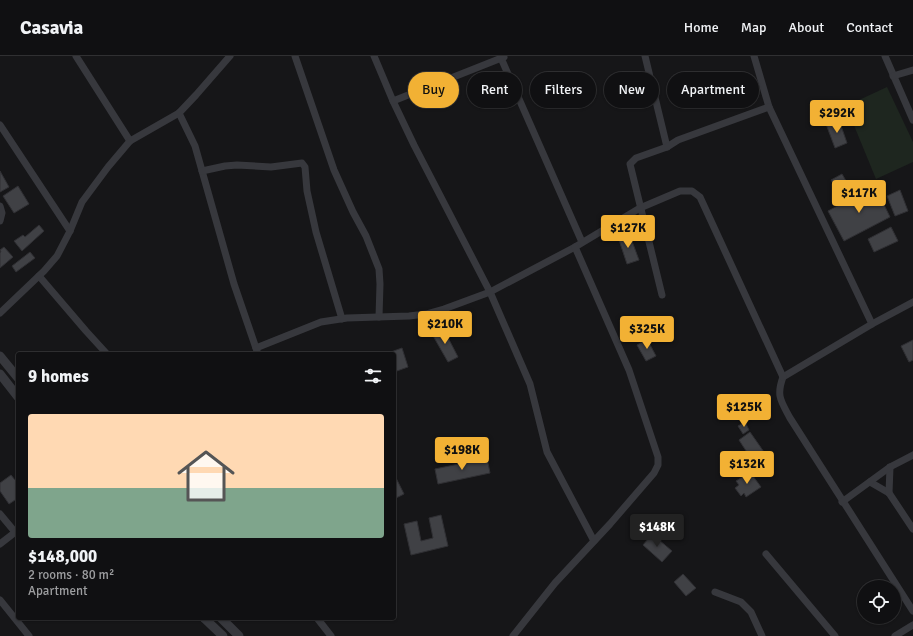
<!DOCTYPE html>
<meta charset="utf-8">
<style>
body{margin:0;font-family:Signika,sans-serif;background:#19191b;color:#f1f3f6;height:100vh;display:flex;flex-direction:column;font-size:15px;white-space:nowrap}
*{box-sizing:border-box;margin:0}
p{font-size:13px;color:#9c9d9f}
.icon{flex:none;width:22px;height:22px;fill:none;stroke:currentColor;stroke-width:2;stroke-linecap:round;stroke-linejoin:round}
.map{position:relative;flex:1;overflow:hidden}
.sheet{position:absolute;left:16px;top:296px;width:380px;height:268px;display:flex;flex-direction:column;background:#101012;border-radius:4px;box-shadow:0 1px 3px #0004,0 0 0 1px #303032}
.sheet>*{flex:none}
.guide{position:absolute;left:408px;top:16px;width:380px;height:36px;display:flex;gap:8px}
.buttons{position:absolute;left:857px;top:524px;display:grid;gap:8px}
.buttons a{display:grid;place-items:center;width:44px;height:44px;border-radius:50%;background:#101012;box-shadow:0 1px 3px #0004,0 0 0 1px #303032;font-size:20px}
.price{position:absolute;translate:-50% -34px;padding:0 9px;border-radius:4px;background:#f2b134;color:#111;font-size:13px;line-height:26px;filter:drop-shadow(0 1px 2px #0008)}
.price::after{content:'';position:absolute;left:50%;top:24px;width:12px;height:9px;margin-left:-6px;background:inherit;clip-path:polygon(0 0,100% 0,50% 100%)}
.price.on{background:#222;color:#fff}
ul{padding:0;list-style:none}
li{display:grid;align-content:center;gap:8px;height:212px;padding:0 12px}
li span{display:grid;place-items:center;height:124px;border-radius:4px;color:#555}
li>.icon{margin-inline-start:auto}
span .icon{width:72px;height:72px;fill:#fffc;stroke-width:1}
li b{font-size:17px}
h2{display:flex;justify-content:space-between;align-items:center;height:48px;padding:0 12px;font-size:17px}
.chip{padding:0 14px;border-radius:18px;background:#101012;box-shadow:0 1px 3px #0004,0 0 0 1px #303032;font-size:14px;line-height:36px}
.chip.on{background:#f2b134;color:#111}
header{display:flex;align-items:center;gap:24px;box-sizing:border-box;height:56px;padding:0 20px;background:#101012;border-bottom:1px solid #303032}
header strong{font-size:19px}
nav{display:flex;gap:22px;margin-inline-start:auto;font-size:14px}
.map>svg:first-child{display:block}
.green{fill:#1e261f}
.building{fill:#404145;stroke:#303034}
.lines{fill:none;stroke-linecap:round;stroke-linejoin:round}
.minor{stroke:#37383d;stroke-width:7}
.tertiary{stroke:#37383d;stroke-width:9}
</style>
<header>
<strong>Casavia</strong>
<nav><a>Home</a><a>Map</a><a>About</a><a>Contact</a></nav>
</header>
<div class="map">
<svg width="913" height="580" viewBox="0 0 913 580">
<rect width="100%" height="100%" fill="#161618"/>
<!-- green -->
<path class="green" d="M887,31L913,86V106L876,123L846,50Z"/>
<!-- building -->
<g class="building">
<path d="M839,64L847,87L835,92L826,68Z"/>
<path d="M0,115L9,131L0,136Z"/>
<path d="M842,118L852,135L841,141L831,124Z"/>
<path d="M18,130L29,148L14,157L3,140Z"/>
<path d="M875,130L890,161L844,185L828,155Z"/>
<path d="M900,134L908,155L895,160L887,140Z"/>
<path d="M39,169L44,175L22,195L14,185L23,179L25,181Z"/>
<path d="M891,171L898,185L874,196L868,183Z"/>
<path d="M629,177L639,204L627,208L618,181Z"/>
<path d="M4,191L13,201L0,212V197L1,196L0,194Z"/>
<path d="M30,196L35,202L16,216L12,210Z"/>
<path d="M443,272L458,301L448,306L432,278Z"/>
<path d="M647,283L656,300L646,305L637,289Z"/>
<path d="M913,284V304L909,306L901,290Z"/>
<path d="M402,292L408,311L394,316V298H388V297Z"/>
<path d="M745,366L749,374L743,378L738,370Z"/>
<path d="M750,376L764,396L752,404L739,384Z"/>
<path d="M487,402L490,417L438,428L435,413Z"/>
<path d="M750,416L761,431L746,441L744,437L741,440L735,432L739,429L736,425Z"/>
<path d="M394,418L404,438L394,443Z"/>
<path d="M11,419L15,424L18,423V442L9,448L0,435V427Z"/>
<path d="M441,459L448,490L411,499L404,468L417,465L421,485L433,482L429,462Z"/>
<path d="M652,478L672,495L662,506L643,489Z"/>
<path d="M683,518L696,532L686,540L674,526Z"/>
</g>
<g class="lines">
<!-- minor -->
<g class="minor">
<path d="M76,0L130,85"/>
<path d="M295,0L334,114L353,156L366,180L379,213L380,228L379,261"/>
<path d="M374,0L393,45L414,89L490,236L530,328L547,396L594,485"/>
<path d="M645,0L667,91"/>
<path d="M754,0L769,51L872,268"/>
<path d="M885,0L913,64"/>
<path d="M501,2L582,186"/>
<path d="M893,20L913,14"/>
<path d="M393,45L504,1"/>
<path d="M179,57L195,90L234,228L258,298"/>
<path d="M0,69L70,175"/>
<path d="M202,115L225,110L237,109L271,111L302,107L305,111L307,135L316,176L342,263"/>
<path d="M0,150L2,157L0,165"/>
<path d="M39,220L86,275L107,298"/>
<path d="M662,239L630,108L636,102L667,91L678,84L769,51"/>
<path d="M913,246L872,268L783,321C776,340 781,345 790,362L913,555"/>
<path d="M0,257L44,215L57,200L70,175L82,146L108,111L130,85L179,57L196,39L230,0"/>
<path d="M256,292L321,266L347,262L409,260L426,258L444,253L490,236L575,191L640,152L680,135H692L700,141L783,321"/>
<path d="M870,426L889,437L913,473"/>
<path d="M889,437L890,411"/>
<path d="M842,446L890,411L913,399"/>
<path d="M0,458L15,476"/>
<path d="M0,488L18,474"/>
<path d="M766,498L835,580"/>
<path d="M715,536L741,546L751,556L762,580"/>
<path d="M0,544L29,580"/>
<path d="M317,562L331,580"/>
<path d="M513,580L555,527L610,468L654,417L658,409V401L629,314L575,191"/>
<path d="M895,580L913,569"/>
</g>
<!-- tertiary -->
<g class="tertiary">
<path d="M0,300L18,322"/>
<path d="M0,318L18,341"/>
<path d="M204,562L223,580"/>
<path d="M221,562L239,580"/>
</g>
</g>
</svg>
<div class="buttons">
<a><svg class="icon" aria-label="locate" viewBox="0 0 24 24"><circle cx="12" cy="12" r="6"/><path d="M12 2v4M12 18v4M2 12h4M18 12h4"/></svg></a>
</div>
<b class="price" style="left:837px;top:78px">$292K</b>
<b class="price" style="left:859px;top:158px">$117K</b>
<b class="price" style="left:628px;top:193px">$127K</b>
<b class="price" style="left:445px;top:289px">$210K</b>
<b class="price" style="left:647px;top:294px">$325K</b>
<b class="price" style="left:744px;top:372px">$125K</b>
<b class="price" style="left:462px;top:415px">$198K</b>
<b class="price" style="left:747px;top:429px">$132K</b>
<b class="price on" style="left:657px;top:492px">$148K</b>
<div class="guide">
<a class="chip on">Buy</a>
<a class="chip">Rent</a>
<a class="chip">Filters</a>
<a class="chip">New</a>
<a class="chip">Apartment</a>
</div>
<section class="sheet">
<h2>9 homes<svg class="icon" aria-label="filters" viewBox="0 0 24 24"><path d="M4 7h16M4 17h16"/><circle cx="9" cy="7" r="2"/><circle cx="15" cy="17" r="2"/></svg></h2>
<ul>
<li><span style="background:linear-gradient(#ffd9b3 60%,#7fa58c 0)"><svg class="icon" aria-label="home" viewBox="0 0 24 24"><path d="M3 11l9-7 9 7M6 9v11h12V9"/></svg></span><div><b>$148,000</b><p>2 rooms · 80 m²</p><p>Apartment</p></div></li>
</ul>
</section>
</div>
